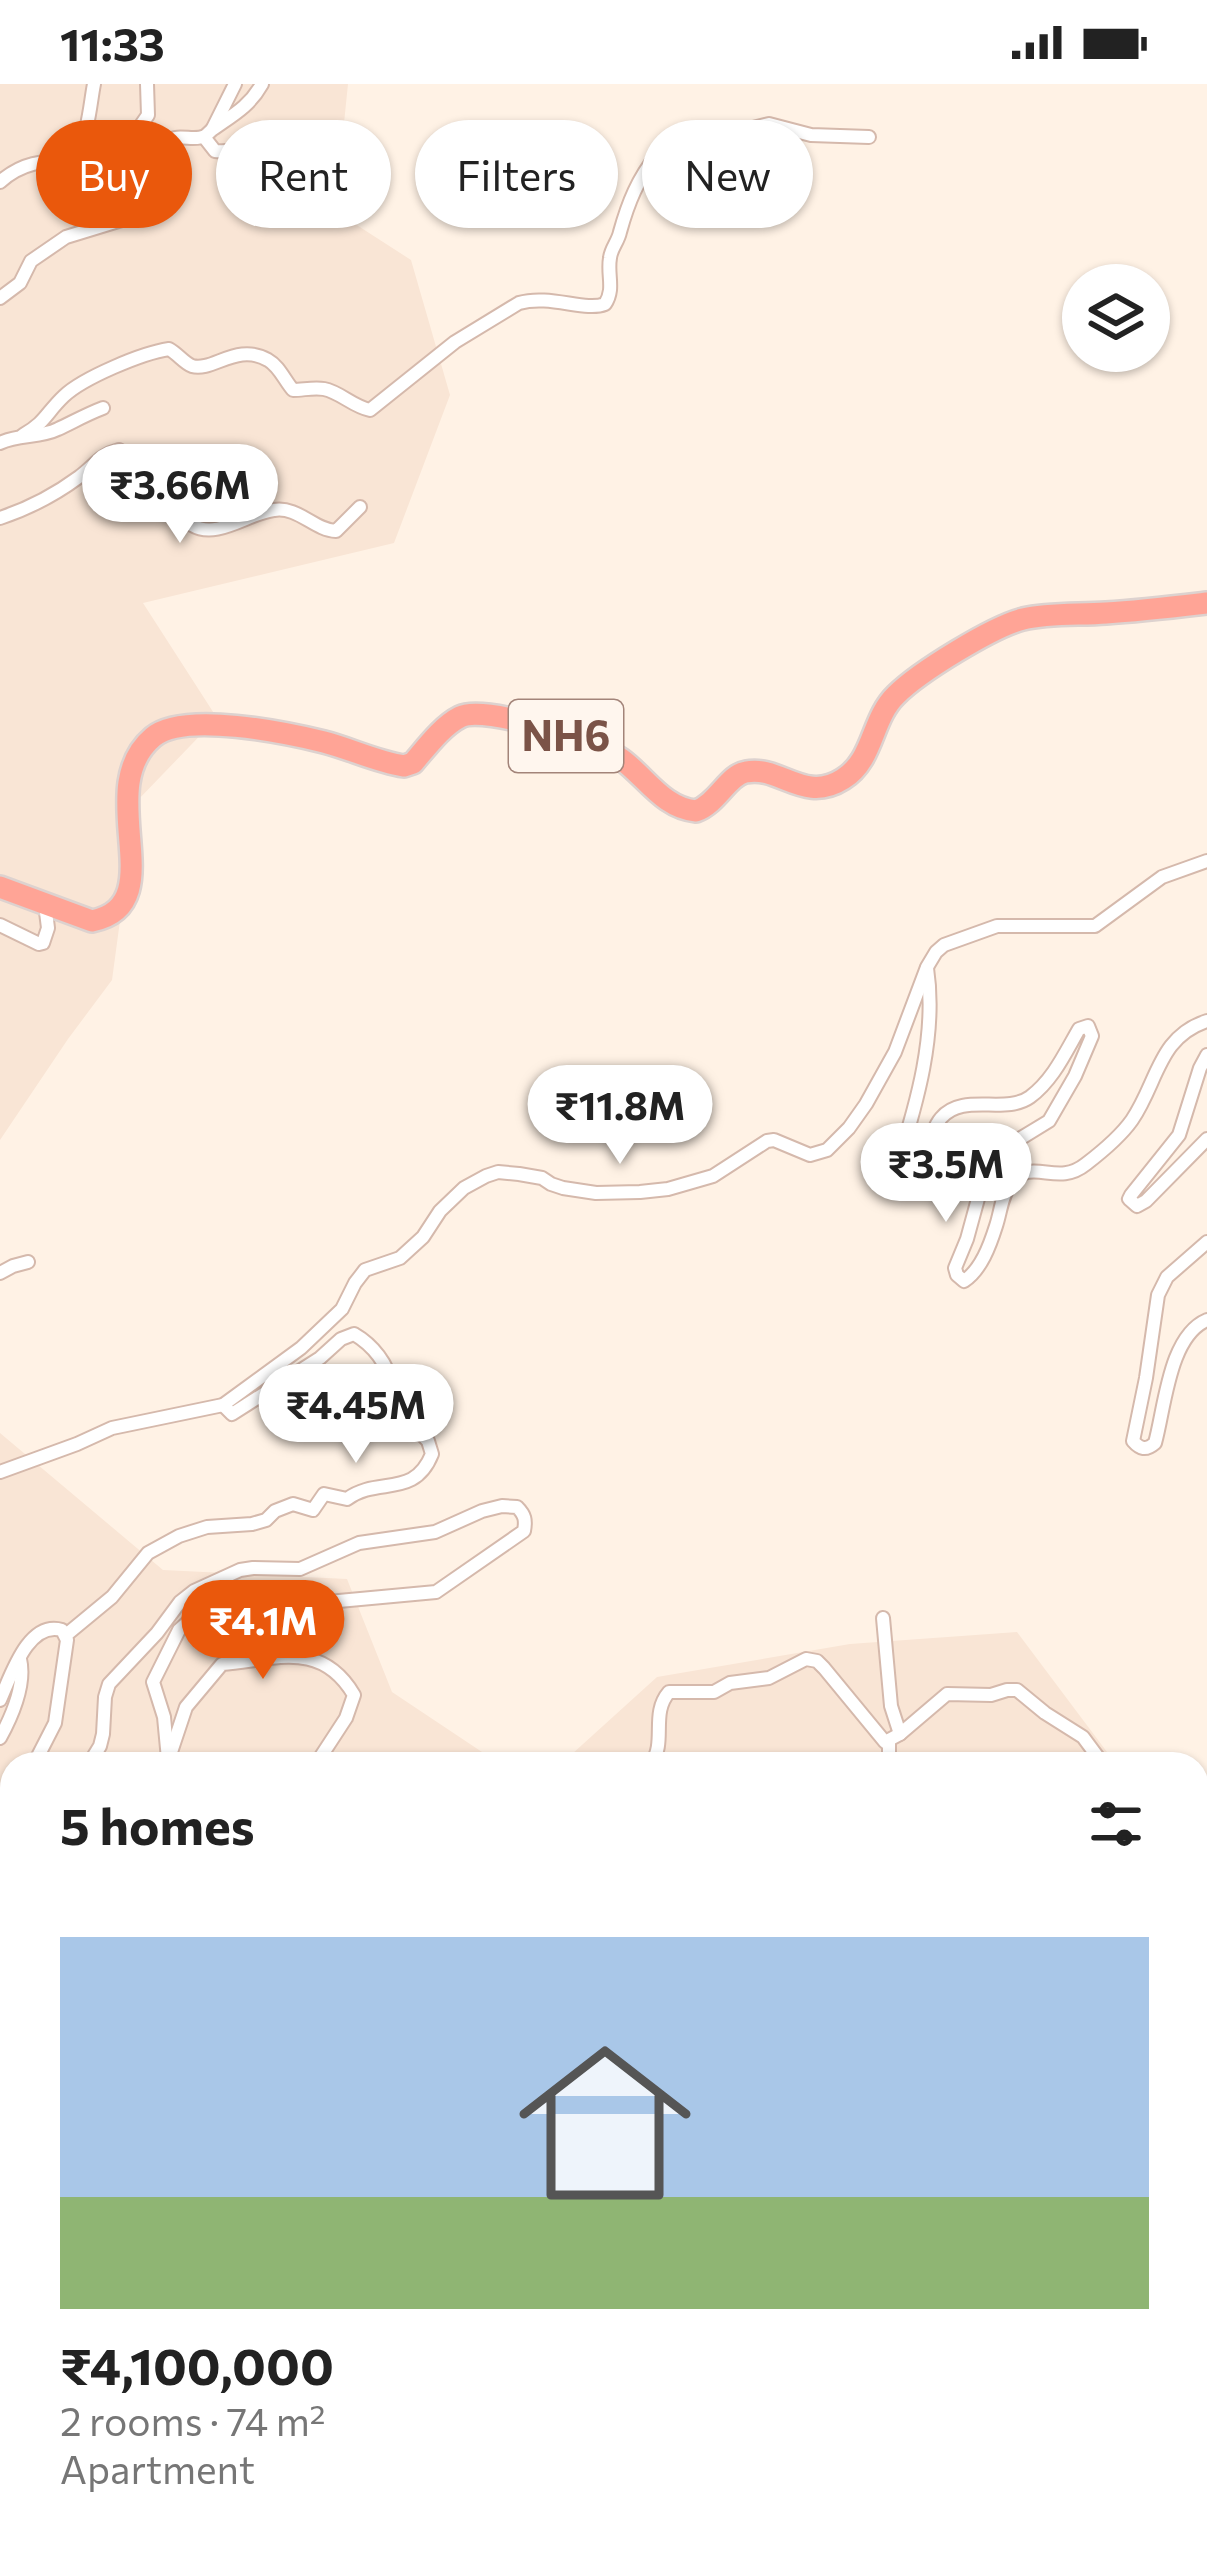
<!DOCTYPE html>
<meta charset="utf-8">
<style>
body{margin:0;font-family:Commissioner,sans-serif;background:#f6f6f6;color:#222;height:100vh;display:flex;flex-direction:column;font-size:45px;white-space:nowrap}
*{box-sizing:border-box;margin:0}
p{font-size:39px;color:#767676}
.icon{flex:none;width:66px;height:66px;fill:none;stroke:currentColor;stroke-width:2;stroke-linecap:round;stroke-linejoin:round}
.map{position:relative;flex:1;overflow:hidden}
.panel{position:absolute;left:0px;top:1668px;width:1209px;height:807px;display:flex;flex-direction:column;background:#fff;border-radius:36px 36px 0 0;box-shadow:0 3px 9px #0004}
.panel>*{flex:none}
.top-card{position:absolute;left:36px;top:36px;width:1137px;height:108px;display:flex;gap:24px}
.buttons{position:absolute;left:1062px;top:180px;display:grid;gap:24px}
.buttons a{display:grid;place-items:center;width:108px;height:108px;border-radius:50%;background:#fff;box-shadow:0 3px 9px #0004;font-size:60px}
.price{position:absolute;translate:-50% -102px;padding:0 27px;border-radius:42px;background:#fff;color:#222;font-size:39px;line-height:78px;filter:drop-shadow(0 3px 6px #0008)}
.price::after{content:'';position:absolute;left:50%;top:72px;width:36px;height:27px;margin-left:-18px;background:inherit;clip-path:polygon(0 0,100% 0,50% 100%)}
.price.current{background:#ea580c;color:#fff}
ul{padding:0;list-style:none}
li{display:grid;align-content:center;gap:24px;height:636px;padding:0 60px}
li+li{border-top:3px solid #e0e0e0}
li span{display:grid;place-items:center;height:372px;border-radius:0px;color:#555}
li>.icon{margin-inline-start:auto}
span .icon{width:216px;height:216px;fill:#fffc;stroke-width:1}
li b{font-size:51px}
h2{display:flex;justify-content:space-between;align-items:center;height:144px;padding:0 60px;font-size:51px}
.tag{padding:0 42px;border-radius:54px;background:#fff;box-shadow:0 3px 9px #0004;font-size:42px;line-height:108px}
.tag.current{background:#ea580c;color:#fff}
.status{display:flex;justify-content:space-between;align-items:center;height:84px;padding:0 60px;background:#fff;direction:ltr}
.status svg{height:33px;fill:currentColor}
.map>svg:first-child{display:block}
.residential{fill:#f9e5d5}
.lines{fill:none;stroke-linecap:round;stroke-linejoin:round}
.street-casing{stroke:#d5b9ac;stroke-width:16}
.highway-casing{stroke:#ddd2cf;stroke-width:26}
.street{stroke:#fff;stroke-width:12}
.highway{stroke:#ffa496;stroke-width:21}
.labels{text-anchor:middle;stroke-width:10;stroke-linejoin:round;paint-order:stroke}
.shield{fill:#fff6ee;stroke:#a38479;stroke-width:3}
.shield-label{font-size:42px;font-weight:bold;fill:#7b5347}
</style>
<div class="status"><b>11:33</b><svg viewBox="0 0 49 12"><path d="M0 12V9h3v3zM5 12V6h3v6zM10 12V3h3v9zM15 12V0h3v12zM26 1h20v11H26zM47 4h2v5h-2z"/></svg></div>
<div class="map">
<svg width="1207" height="2474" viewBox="0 0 1207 2474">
<rect width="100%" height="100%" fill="#fff2e5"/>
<!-- residential -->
<g class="residential">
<path d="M0,0H348L335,127L411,176L450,311L394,459L143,519L217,634L136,718L112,896L68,955L0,1056Z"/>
<path d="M0,1349L163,1486L347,1495L392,1608L500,1680H12V2463H863L856,2474H0Z"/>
<path d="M1017,1548L1116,1680H561L657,1593L850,1560Z"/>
<path d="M1197,2022L1207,2029V2354L1197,2360Z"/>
</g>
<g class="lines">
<!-- street casing -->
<g class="street-casing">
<g id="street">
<path d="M213,44L235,0"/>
<path d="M204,53L215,67C222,68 229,66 236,67C253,71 264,93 269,107"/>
<path d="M0,98C10,89 21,83 33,80C49,76 66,80 77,65C89,48 90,20 94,0"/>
<path d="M69,120L116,111L125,103L144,67L132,54L148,31L147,0"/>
<path d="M0,214L20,199L31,177L66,153L151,127C175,99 141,77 168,57C179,49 194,58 205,52C208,50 210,47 213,45C233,31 249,23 262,0"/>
<path d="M23,351C46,338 46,329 64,312C83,294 142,269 169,265C178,270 184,279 192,282C213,288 237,258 268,276C279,282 285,297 293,306C303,306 314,303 324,305C340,308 352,322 370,326L455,258L519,219C550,210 585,228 605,220C615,205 607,191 610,174C611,164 618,158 620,148C628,119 638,94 657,71L709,61L737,48L769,40L811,51L869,53"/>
<path d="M0,359C18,350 40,354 58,345C73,338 87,330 103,324"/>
<path d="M0,434C27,425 56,410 79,393C94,382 100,371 119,366C144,380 161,423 192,441C217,456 248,429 274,426C298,422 314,446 336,447L360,423"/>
<path d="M0,841L39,860L43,859L48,844L45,820"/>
<path d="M927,884C937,950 917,1019 897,1082L899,1091L907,1097C930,1088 926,1052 941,1034C963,1008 1005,1031 1030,1013C1053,996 1065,969 1079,945L1088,942L1092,952L1075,992L1049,1037L1008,1062L988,1078L967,1155L955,1184L957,1191L964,1197C981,1186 990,1161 996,1142C1001,1127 1001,1113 1011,1099C1033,1072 1056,1104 1086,1080C1103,1067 1120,1053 1132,1036C1158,998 1158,953 1207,937"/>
<path d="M1207,971L1200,984L1179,1051L1131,1111L1129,1115L1137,1122L1146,1117L1207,1055"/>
<path d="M1207,1158L1167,1193L1158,1211L1146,1294L1133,1357C1140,1365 1146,1367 1155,1359C1165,1323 1169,1252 1207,1236"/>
<path d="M0,1189L13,1182L28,1178"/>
<path d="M0,1388L77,1360L112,1344L223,1321L301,1264L342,1225L355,1199L365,1186L400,1174L423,1153L440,1127L464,1104L486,1092L498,1088L519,1090L542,1094L551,1100L563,1104L596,1109L640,1108L668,1105L713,1092L767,1057L774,1056L810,1071L827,1066L849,1044L866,1020L895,968L927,883L936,868L944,861L997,842H1095L1162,793L1207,777"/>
<path d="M883,1534L891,1622L900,1650"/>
<path d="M66,1551L112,1513L148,1469L179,1452L207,1443L252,1440L266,1436L275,1427L293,1420L313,1426L324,1410L347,1415C378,1392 414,1415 432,1370L428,1357L400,1328L406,1314L404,1308L392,1302C388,1280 373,1261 354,1250L341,1255L320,1274L232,1330L223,1321"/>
<path d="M0,1616C11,1592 28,1536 62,1546L67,1556L55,1639L34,1680"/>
<path d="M0,1654C12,1632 26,1600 20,1575"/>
<path d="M169,1674L186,1623L222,1580C274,1576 321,1555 354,1611L346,1634L316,1680"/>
<path d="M89,1680L100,1662L103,1650L105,1613L109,1600L157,1549L180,1518L194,1507L240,1486L253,1484L300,1485L359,1459L435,1448L482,1427L502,1422L517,1423C525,1431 526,1436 524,1447L436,1508L328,1518L280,1512L248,1513L198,1529L179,1546L153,1598L164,1633L168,1675"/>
<path d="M651,1680C667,1658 650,1630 669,1608H714L730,1599L769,1594L806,1575L817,1577L824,1584L885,1658L900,1650L947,1610L991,1611L1007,1606H1017L1045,1629L1083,1653L1103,1680"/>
<path d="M889,1680V1658"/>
<path d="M0,1729L12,1712"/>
<path d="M0,1776L12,1763"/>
<path d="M0,2024L4,2037L12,2045"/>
<path d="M1197,2040L1207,2053"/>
<path d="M1197,2185L1207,2184"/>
<path d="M1197,2204L1207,2205"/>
<path d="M0,2253L12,2243"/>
<path d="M0,2348L12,2324"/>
<path d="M67,2463L76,2474"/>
<path d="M329,2463L332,2474"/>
<path d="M346,2463L348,2474"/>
<path d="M1090,2463L1101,2474"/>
<path d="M24,2474L29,2463"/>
<path d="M50,2474L55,2463"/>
<path d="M86,2474L99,2469L114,2474"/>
<path d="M283,2474L291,2463"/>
<path d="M400,2474L405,2468L417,2463"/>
<path d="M688,2474L691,2463"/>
<path d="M824,2474L828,2463"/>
</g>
</g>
<!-- highway casing -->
<g class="highway-casing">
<path id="highway" d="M0,803L92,837C175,820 90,706 153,653C184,627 287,649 324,658C351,665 377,678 404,682L413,679C426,664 442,642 460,633C485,620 598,658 621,675C646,693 663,724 696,727C718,719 728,691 746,688C780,681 804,720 843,695C874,676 871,635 896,611C919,588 992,543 1023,535C1049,529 1079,531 1106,529C1140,527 1173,523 1207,519"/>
</g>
<!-- street -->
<use href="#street" class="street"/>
<!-- highway -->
<use href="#highway" class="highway"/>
</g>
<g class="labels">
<!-- shield labels -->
<rect class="shield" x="509" y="616" width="114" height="72" rx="9"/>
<g class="shield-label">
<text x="566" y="667">NH6</text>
</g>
</g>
</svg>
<div class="buttons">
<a><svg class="icon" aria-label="layers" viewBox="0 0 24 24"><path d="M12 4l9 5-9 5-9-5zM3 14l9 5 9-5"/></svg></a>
</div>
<b class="price" style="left:180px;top:462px">₹3.66M</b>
<b class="price" style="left:620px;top:1083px">₹11.8M</b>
<b class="price" style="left:946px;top:1141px">₹3.5M</b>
<b class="price" style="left:356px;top:1382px">₹4.45M</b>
<b class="price current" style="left:263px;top:1598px">₹4.1M</b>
<div class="top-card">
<a class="tag current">Buy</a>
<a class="tag">Rent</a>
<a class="tag">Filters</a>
<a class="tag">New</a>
</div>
<section class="panel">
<h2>5 homes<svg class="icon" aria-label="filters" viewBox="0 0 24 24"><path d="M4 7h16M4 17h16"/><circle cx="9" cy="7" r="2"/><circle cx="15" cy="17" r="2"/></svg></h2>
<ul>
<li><span style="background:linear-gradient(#a9c7e8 70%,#8fb573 0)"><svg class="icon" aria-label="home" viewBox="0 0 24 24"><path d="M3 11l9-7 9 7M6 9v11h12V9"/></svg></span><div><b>₹4,100,000</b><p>2 rooms · 74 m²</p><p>Apartment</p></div></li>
</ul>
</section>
</div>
